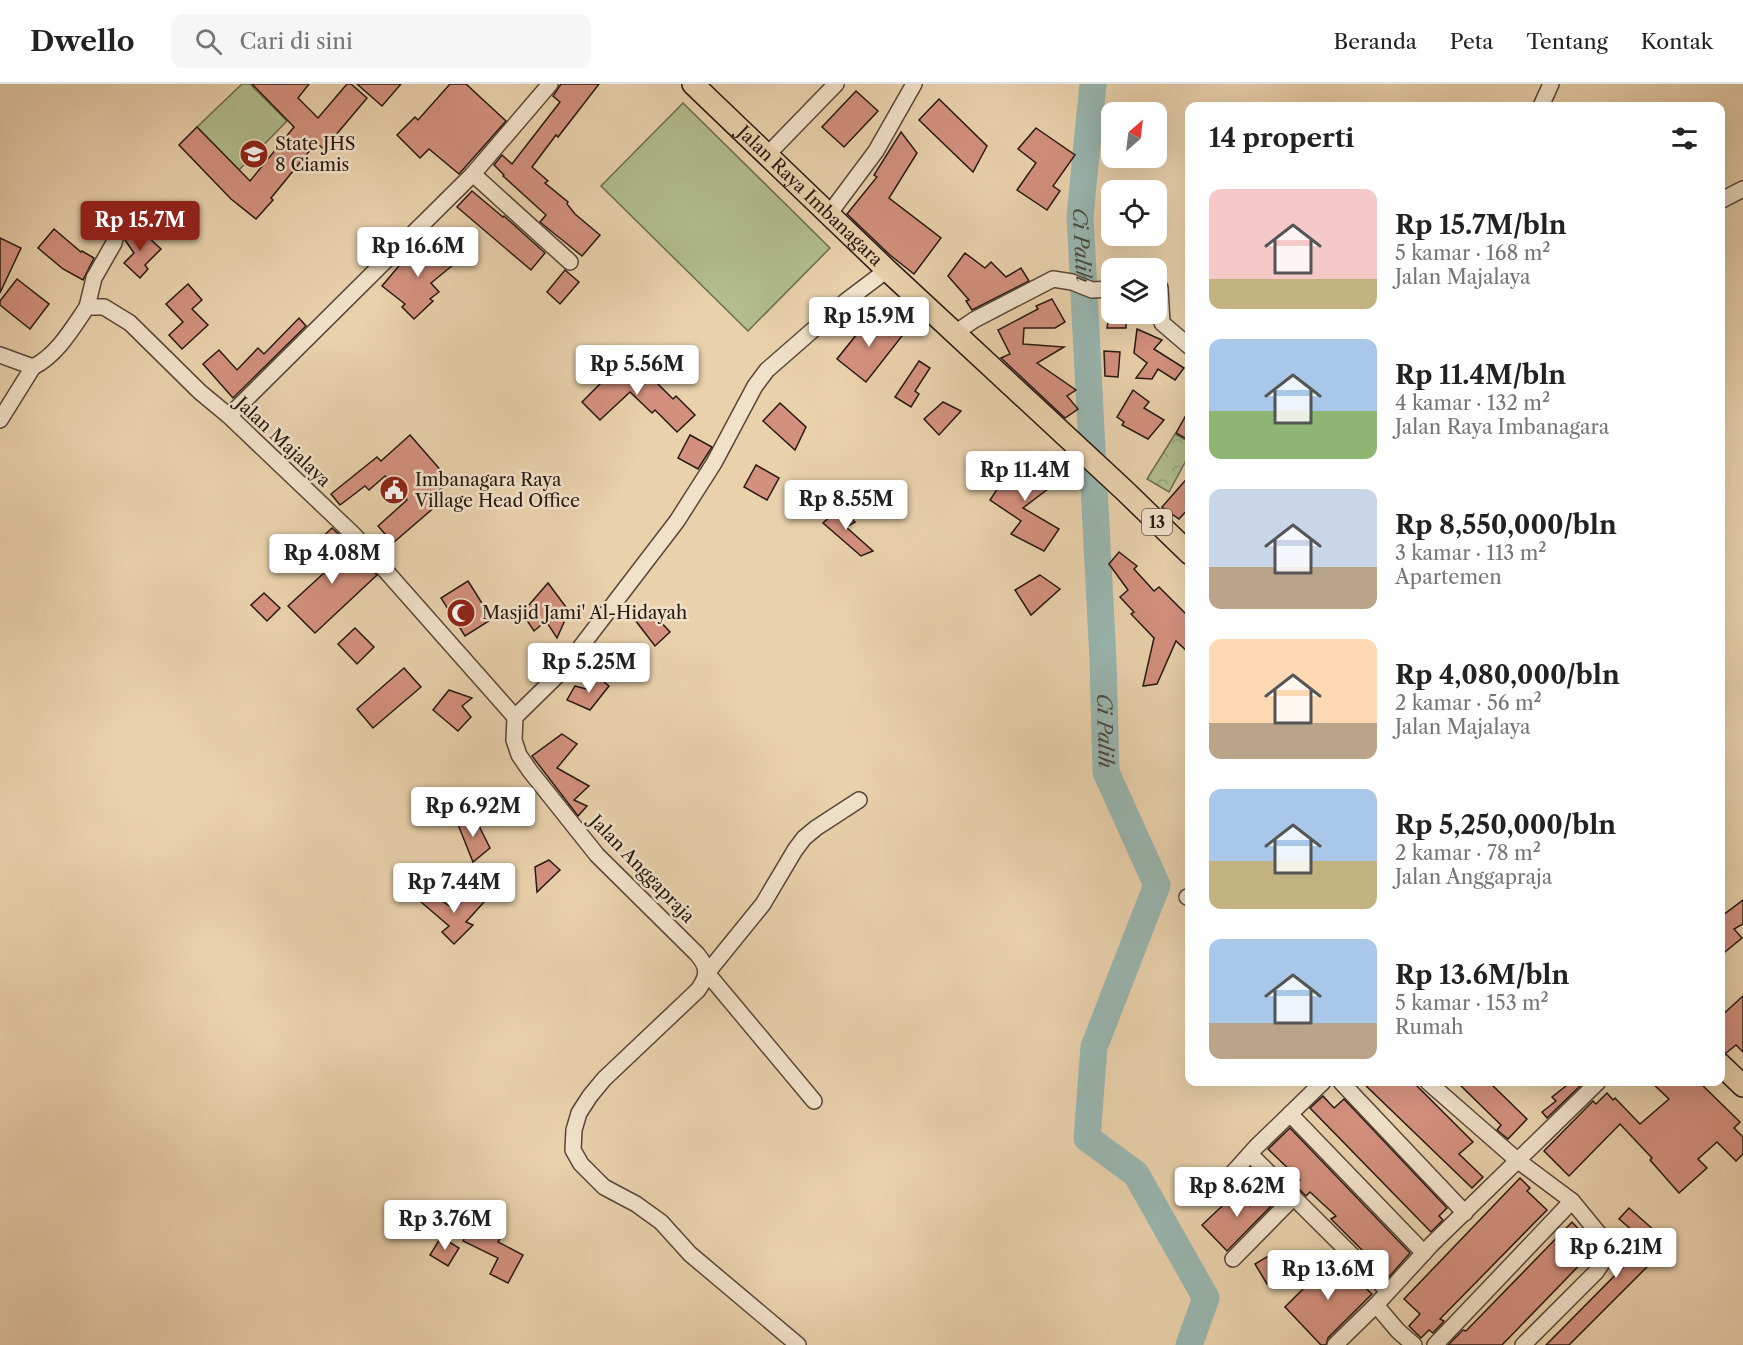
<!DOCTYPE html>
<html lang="id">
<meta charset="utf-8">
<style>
body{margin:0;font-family:"Libre Caslon Text",serif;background:#f6f6f6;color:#222;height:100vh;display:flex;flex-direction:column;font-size:22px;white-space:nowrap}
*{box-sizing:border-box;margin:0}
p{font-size:20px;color:#767676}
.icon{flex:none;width:33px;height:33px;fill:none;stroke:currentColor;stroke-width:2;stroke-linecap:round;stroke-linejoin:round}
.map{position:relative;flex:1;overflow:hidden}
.side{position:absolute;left:1185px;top:18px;width:540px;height:984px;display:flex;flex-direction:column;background:#fff;border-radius:12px;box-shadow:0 6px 24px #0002}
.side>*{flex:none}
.needle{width:39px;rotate:28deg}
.controls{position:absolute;left:1101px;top:18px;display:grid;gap:12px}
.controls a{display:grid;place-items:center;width:66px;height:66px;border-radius:12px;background:#fff;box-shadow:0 6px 24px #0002;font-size:30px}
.price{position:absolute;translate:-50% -51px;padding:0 14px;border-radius:6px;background:#fff;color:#222;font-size:20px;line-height:39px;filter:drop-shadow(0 2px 3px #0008)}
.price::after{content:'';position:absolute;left:50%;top:36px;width:18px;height:14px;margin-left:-9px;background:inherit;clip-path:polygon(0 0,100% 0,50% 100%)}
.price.current{background:#8f2418;color:#fff}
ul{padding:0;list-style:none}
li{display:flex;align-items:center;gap:18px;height:150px;padding:0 24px}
li span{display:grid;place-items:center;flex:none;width:168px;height:120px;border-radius:12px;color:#555}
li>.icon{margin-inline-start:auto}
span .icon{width:72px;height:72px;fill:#fffc;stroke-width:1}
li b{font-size:26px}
h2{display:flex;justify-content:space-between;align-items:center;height:72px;padding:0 24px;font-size:26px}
header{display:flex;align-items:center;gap:36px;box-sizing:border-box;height:84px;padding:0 30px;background:#fff;border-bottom:2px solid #e0e0e0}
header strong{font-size:28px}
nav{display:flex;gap:33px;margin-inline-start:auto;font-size:21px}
.search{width:420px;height:54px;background:#f6f6f6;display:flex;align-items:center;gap:15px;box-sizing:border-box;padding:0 21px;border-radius:12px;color:#767676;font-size:22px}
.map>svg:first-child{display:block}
.park{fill:url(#park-crowns);stroke:#6c6b50;stroke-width:1.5}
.pitch{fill:#b1bd8d;stroke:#6c6b50;stroke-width:1.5}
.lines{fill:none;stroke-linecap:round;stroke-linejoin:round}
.river{stroke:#99b6b0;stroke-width:27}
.building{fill:#d3907e;stroke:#281912;stroke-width:1.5}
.minor-casing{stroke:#584738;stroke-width:18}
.highway-casing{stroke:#281912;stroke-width:24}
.minor{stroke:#f1e1c9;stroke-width:15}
.highway{stroke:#e9d1ac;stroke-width:21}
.labels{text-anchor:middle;stroke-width:5;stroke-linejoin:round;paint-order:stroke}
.shield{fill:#f1e1c9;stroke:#645549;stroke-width:1.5}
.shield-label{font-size:16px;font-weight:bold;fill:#281912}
.poi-label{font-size:18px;fill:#281912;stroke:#f1e1c9;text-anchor:start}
.street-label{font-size:18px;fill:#281912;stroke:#f1e1c9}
.water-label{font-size:20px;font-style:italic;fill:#4a4841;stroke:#f1e1c9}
</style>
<header>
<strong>Dwello</strong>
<div class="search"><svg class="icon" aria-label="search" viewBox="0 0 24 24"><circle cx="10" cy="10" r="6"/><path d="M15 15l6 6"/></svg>Cari di sini</div>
<nav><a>Beranda</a><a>Peta</a><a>Tentang</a><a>Kontak</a></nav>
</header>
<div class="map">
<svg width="1743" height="1261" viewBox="0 0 1743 1261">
<defs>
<pattern id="park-crowns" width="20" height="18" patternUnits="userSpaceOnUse" patternTransform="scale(1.5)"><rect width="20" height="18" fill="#b1bd8d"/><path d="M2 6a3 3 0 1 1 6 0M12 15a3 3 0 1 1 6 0" fill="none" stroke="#98a279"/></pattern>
</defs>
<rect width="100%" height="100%" fill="#e9d1ac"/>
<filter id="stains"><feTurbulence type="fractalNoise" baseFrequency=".00333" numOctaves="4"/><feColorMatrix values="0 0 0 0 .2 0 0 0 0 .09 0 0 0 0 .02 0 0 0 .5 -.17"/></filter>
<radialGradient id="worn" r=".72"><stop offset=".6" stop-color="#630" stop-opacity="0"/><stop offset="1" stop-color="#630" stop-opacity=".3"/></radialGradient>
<!-- park -->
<path class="park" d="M1175,350L1189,358V371L1169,408L1147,395Z"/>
<!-- pitch -->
<g class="pitch">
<path d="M242,0H250L287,37L239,86L197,43Z"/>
<path d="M683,19L830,164L748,247L601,102Z"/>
</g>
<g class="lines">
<!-- river -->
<path class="river" id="s1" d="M1093,0L1080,132L1103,576L1106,688L1157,801L1094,963L1087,1054L1136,1090L1206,1214L1189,1261"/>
</g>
<!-- building -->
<g class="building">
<path d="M252,0H309L298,14L318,34L347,0H351L367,14L324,65L316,59L271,114L273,116L256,135L231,115L179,61L197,43L250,97L294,43Z"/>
<path d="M357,0H401L382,22Z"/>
<path d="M450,0H466L506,37L459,90L429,65L420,74L397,51L415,33L418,36Z"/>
<path d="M561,0H599L558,53L556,51L532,83L548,97L545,99L568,118L567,120L575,130L600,151L582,172L540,138L546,131L503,92L504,91L494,81L502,71L512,80L560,18L553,12Z"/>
<path d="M856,7L878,27L844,63L822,43Z"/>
<path d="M939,15L987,62L973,88L919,36Z"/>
<path d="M1036,44L1075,71L1053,102L1060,107L1047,126L1017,106L1036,79L1018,65Z"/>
<path d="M901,48L917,69L889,114L941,154L914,190L890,171L847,130L877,93L874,91Z"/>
<path d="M472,107L503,133L504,132L545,169L531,186L457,123Z"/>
<path d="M135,144L143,154L146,151L161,165L145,181L148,185L140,194L124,179L134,169L125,156L126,151Z"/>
<path d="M54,145L81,168L82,167L94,174L83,196L63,185L38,164Z"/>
<path d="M0,154L21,164L0,209Z"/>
<path d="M432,155L453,181L431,199L439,208L430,215L433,217L414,235L402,223L405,220L382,202L398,183Z"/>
<path d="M965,169L985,184L991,178L1006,193L1021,184L1029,197L972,226L966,217L969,216L948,192Z"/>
<path d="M565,186L579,198L560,220L547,208Z"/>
<path d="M17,195L49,220L30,245L0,221V217Z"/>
<path d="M188,200L202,216L192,225L208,241L182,265L169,251L183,238L166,220Z"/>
<path d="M1052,215L1065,238L1055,244H1024L1023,260L1064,263L1037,279L1076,306L1067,312L1078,325L1065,334L1001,274L1010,270L998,246L1038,225L1036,222Z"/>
<path d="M873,230L902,252L866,298L837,275Z"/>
<path d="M1126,230V244H1107L1109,231Z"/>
<path d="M299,234L306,242L233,314L203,280L219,266L237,286L258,264L264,270Z"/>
<path d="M1137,245L1162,256L1154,265L1184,284L1175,296L1158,285L1152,295L1136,294L1147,279L1134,269Z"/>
<path d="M1104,267L1120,268L1118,293L1105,292Z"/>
<path d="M627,273L649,295L651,293L673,315L676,312L695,331L677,348L655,326L652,329L630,308L600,336L582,318Z"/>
<path d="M919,277L930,284L915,307L919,310L911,323L895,313Z"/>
<path d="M1133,306L1149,318L1144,324L1164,336L1148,355L1122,341L1124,338L1117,333Z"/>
<path d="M943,318L961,327L939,351L924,335Z"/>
<path d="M780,319L806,343L795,366L763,337Z"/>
<path d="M1190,324V357L1176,349Z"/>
<path d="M410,351L450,397L437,408L444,415L393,459L378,442L407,416L385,392L369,406L365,402L340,421L331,410L377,373L381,377Z"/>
<path d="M690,351L712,363L698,385L678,374Z"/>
<path d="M1012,368L1039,394L1045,387L1056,399L1023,424L1059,445L1044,467L1011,450L1021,437L990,416L1008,389L1003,383Z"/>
<path d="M756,381L779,394L767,416L744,403Z"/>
<path d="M1190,391V423L1179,435L1162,423Z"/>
<path d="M841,423L855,438L846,443L873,467L861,472L823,439Z"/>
<path d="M332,444L351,462L347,465L365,484L368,482L377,491L315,549L288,522L337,477L318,457Z"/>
<path d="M1119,468L1137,482L1134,485L1154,507L1159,503L1190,534V570L1176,557L1157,600L1143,602L1154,554L1131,530L1134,528L1120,513L1128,506L1109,480Z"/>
<path d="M1040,491L1060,505L1031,531L1015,506Z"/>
<path d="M468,497L492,535L465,552L441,514Z"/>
<path d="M548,499L569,527L557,554L546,537L534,547L522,529Z"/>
<path d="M264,509L280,524L267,537L251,521Z"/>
<path d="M645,521L670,548L655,562L632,532Z"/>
<path d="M355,544L374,563L357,580L338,560Z"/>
<path d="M404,584L421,603L373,644L357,625Z"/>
<path d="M596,591L609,602L590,626L567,616L575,602L586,605Z"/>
<path d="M449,606L472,614L462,622L471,633L458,647L433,626Z"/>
<path d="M562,650L577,660L557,684L589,702L574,716L587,722L578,732L532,672Z"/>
<path d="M474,732L490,764L473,778L457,738Z"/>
<path d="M549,776L560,786L537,808L535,783Z"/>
<path d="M429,808L454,825L470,809L485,817L466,838L473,841L454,860L442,848L449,842L421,818Z"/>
<path d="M1743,816V840L1734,845L1742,854L1720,872V829L1723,831Z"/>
<path d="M1743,912V968L1736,961L1726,969L1720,968V933Z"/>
<path d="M1362,998H1413L1473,1058L1459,1070L1483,1093L1472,1104Z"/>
<path d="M1457,998H1489L1527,1035L1508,1055L1497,1046L1501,1041Z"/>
<path d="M1571,998H1575L1580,1002L1547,1034L1542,1028L1556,1017L1552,1013Z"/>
<path d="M1651,998H1699L1740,1038L1734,1044L1743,1053V1070L1736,1077L1717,1058L1698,1075L1707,1084L1679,1109L1650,1076L1652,1074L1620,1040L1569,1092L1544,1067L1593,1017L1596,1020L1607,1009L1613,1016L1615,1014L1640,1040L1669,1015Z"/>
<path d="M1323,1012L1334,1024L1344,1015L1447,1124L1439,1132L1443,1136L1431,1148L1310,1024Z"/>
<path d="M1290,1044L1410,1169L1389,1193L1331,1135L1336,1132L1310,1108L1306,1112L1295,1101L1300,1096L1268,1065Z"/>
<path d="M1520,1094L1530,1104L1527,1107L1547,1126L1440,1235L1444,1237L1433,1249L1429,1246L1421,1254L1409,1242L1420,1230L1404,1215Z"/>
<path d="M1267,1106L1277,1116L1227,1167L1202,1141L1237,1108L1250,1122Z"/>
<path d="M1629,1124L1672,1162L1663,1173L1660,1170L1569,1261H1546L1647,1159L1619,1135Z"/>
<path d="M1572,1138L1596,1164L1502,1261H1448L1463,1246L1466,1247Z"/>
<path d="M472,1139L501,1153L498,1158L523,1171L508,1199L490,1190L498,1174L463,1157Z"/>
<path d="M441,1153L459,1164L448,1182L430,1171Z"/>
<path d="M1275,1168L1288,1188L1267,1200L1255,1180Z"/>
<path d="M1334,1174L1372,1210L1328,1254L1326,1261H1321L1285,1223Z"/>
</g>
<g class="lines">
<!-- minor casing -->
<g class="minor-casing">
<g id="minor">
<path d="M1541,22L1551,0"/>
<path d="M767,71L836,0"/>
<path d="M473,90L570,178"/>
<path d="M1720,117L1743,105"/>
<path d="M829,130L876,67L914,0"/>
<path d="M1156,201L1160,204L1162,239L1190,263"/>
<path d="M87,223L94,194L114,159L118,142"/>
<path d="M955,249L974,236L1053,195L1072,198L1092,206L1112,205"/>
<path d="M0,271L33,283C57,271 72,245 87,223H104L130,239L200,308L229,332L354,451L515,633"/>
<path d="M229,332L473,90L550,0"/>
<path d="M0,336L33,283"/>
<path d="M1187,813L1190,812"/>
<path d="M1341,998L1465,1129"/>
<path d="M1428,998L1517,1076L1572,1117L1609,1162L1610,1167L1596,1188L1523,1261"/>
<path d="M814,1017L707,889L763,820L795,766L804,754L816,744L859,716"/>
<path d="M1290,1030L1424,1169"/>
<path d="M1250,1070L1388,1207"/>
<path d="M1222,1101L1256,1063L1323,998"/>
<path d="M1233,1175L1294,1113"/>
<path d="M1376,1221L1398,1247L1414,1261"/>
<path d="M798,1261L690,1170L661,1138L636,1120L604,1103L581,1080L573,1066L574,1046L579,1029L590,1012L604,995L698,906C708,892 709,884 697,870L597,771L530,687L519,671L514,656L515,633L563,586L677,437L714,379L755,302L767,286L846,217L887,186"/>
<path d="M1335,1261L1376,1221L1432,1160L1598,998"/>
<path d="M1435,1261L1572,1117"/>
</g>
</g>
<!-- highway casing -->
<g class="highway-casing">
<g id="highway">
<path id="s2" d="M693,0L887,186L1124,406L1190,470"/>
<path d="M1720,980L1743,1002"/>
</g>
</g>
<!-- minor -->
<use href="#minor" class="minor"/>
<!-- highway -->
<use href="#highway" class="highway"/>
</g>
<!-- icons -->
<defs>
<g id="school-disc" transform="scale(1.5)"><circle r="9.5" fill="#8f2418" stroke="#f1e1c9"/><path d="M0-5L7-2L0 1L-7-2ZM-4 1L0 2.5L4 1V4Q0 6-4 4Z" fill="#fff"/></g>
<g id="civic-disc" transform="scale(1.5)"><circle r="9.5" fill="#8f2418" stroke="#f1e1c9"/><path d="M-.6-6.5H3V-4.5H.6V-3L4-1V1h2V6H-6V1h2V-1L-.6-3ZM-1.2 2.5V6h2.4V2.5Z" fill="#fff"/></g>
<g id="mosque-disc" transform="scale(1.5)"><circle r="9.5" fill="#8f2418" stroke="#f1e1c9"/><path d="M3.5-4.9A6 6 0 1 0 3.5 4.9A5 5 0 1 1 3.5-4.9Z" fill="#fff"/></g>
</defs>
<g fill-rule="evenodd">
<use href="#school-disc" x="254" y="70"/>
<use href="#civic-disc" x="394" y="406"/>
<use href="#mosque-disc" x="461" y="529"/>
</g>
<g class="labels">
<!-- shield labels -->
<rect class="shield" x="1142" y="425" width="30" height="26" rx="4.5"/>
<g class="shield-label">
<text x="1157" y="444">13</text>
</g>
<!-- poi labels -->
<g class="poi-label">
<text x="275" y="66">State JHS<tspan x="275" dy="21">8 Ciamis</tspan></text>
<text x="415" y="402">Imbanagara Raya<tspan x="415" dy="21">Village Head Office</tspan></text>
<text x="482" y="535">Masjid Jami' Al-Hidayah</text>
</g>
<!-- street labels -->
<g class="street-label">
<text dy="6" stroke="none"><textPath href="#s2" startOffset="162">Jalan Raya Imbanagara</textPath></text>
<text transform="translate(283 358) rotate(43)" y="6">Jalan Majalaya</text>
<text transform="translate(642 785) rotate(46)" y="6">Jalan Anggapraja</text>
</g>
<!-- water labels -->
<g class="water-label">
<text dy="7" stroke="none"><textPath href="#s1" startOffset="162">Ci Palih</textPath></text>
<text dy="7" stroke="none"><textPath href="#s1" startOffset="648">Ci Palih</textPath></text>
</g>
</g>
<rect width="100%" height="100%" filter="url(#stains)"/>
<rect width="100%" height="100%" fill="url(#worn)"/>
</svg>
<div class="controls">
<a><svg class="needle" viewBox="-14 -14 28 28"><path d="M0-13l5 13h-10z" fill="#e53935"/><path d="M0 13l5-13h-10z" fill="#767676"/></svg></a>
<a><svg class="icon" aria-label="locate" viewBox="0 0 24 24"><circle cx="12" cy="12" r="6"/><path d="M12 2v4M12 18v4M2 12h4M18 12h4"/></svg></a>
<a><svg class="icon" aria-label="layers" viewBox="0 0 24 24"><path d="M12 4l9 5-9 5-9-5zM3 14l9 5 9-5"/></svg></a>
</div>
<b class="price current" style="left:140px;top:168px">Rp 15.7M</b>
<b class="price" style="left:418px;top:194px">Rp 16.6M</b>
<b class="price" style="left:869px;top:264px">Rp 15.9M</b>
<b class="price" style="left:637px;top:312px">Rp 5.56M</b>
<b class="price" style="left:1025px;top:418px">Rp 11.4M</b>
<b class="price" style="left:846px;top:447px">Rp 8.55M</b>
<b class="price" style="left:332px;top:501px">Rp 4.08M</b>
<b class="price" style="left:589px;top:610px">Rp 5.25M</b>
<b class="price" style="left:473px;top:754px">Rp 6.92M</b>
<b class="price" style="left:454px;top:830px">Rp 7.44M</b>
<b class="price" style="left:1237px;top:1134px">Rp 8.62M</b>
<b class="price" style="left:445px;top:1167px">Rp 3.76M</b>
<b class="price" style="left:1616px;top:1195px">Rp 6.21M</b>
<b class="price" style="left:1328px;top:1217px">Rp 13.6M</b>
<section class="side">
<h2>14 properti<svg class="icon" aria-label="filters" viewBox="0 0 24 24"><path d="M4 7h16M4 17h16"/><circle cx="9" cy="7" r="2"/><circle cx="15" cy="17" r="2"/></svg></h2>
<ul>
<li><span style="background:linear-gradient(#f6c9c9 75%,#c2b280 0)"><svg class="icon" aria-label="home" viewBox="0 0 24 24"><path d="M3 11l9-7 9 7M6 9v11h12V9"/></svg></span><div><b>Rp 15.7M/bln</b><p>5 kamar · 168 m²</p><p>Jalan Majalaya</p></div></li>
<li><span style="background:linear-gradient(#a9c7e8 60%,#8fb573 0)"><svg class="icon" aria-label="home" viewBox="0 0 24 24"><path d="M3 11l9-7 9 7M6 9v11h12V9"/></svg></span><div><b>Rp 11.4M/bln</b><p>4 kamar · 132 m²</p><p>Jalan Raya Imbanagara</p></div></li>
<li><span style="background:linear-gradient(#c9d6e8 65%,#b9a48a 0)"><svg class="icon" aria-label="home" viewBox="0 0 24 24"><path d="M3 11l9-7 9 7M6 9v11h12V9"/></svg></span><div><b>Rp 8,550,000/bln</b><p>3 kamar · 113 m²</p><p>Apartemen</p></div></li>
<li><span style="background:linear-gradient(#ffd9b3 70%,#b9a48a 0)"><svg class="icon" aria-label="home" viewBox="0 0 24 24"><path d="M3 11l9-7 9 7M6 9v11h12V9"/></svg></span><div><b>Rp 4,080,000/bln</b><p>2 kamar · 56 m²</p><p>Jalan Majalaya</p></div></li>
<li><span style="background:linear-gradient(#a9c7e8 60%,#c2b280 0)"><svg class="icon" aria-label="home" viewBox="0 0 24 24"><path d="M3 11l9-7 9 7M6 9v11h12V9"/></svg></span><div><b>Rp 5,250,000/bln</b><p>2 kamar · 78 m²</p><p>Jalan Anggapraja</p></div></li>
<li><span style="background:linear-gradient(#a9c7e8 70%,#b9a48a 0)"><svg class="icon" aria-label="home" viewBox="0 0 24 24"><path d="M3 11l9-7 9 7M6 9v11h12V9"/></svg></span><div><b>Rp 13.6M/bln</b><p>5 kamar · 153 m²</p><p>Rumah</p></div></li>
</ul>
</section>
</div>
